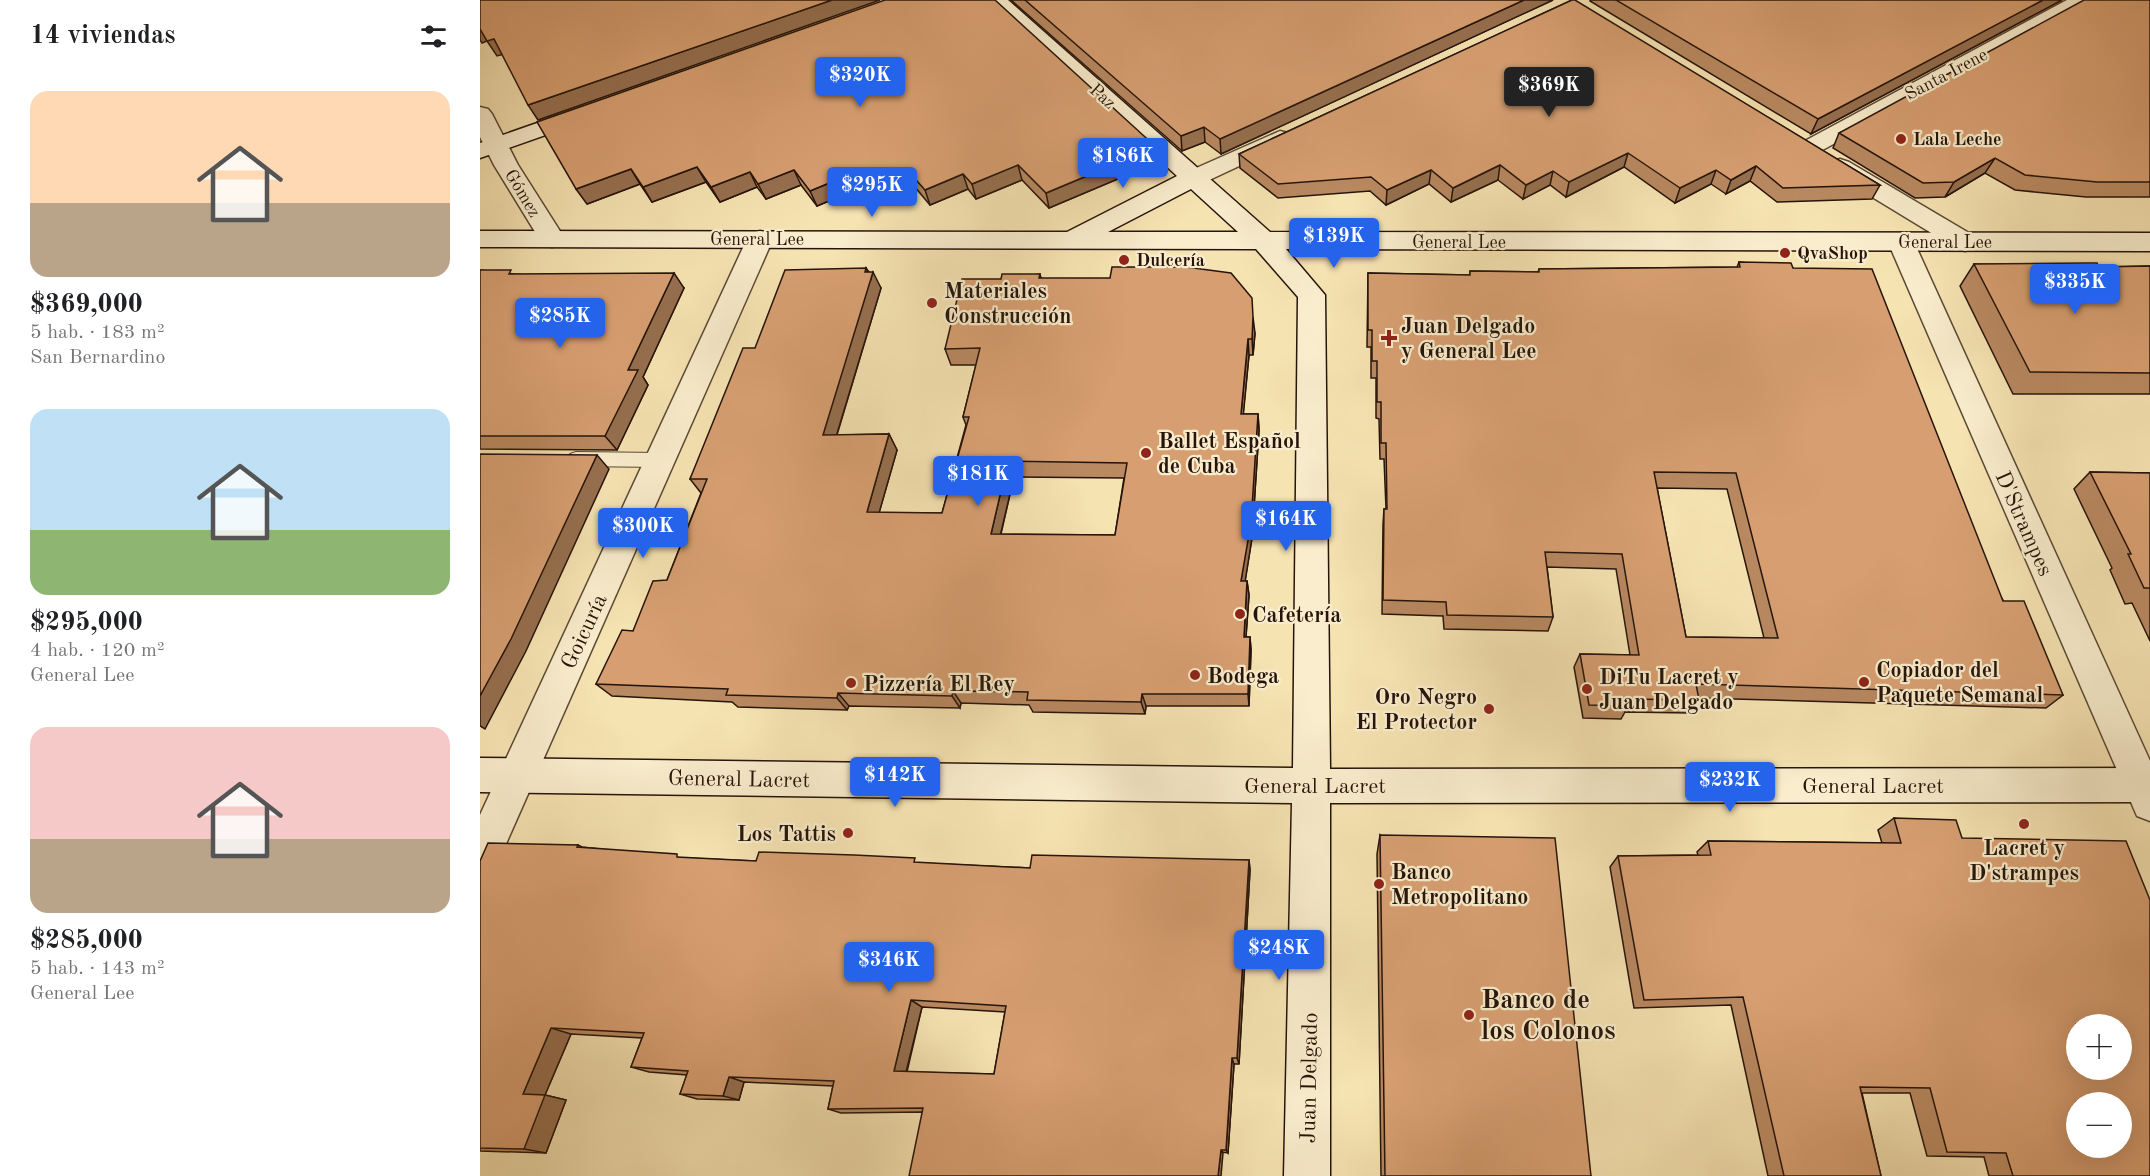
<!DOCTYPE html>
<html lang="es">
<meta charset="utf-8">
<style>
body{margin:0;font-family:"Old Standard TT",serif;background:#f2f2f2;color:#202124;height:100vh;display:flex;flex-direction:column;font-size:22px;white-space:nowrap}
*{box-sizing:border-box;margin:0}
p{font-size:20px;color:#757577}
.icon{flex:none;width:33px;height:33px;fill:none;stroke:currentColor;stroke-width:2;stroke-linecap:round;stroke-linejoin:round}
.map{position:relative;flex:1;overflow:hidden}
.panel{display:flex;flex-direction:column;background:#fff;width:480px}
.panel>*{flex:none}
.tools{position:absolute;left:1586px;top:1014px;display:grid;gap:12px}
.tools a{display:grid;place-items:center;width:66px;height:66px;border-radius:50%;background:#fff;box-shadow:0 6px 24px #0002;font-size:30px}
.price{position:absolute;translate:-50% -51px;padding:0 14px;border-radius:6px;background:#2563eb;color:#fff;font-size:20px;line-height:39px;filter:drop-shadow(0 2px 3px #0008)}
.price::after{content:'';position:absolute;left:50%;top:36px;width:18px;height:14px;margin-left:-9px;background:inherit;clip-path:polygon(0 0,100% 0,50% 100%)}
.price.active{background:#222;color:#fff}
ul{padding:0;list-style:none}
li{display:grid;align-content:center;gap:12px;height:318px;padding:0 30px}
li span{display:grid;place-items:center;height:186px;border-radius:18px;color:#555}
li>.icon{margin-inline-start:auto}
span .icon{width:108px;height:108px;fill:#fffc;stroke-width:1}
li b{font-size:26px}
h2{display:flex;justify-content:space-between;align-items:center;height:72px;padding:0 30px;font-size:26px}
main{display:flex;flex:1;min-height:0}
.map>svg:first-child{display:block}
.lines{fill:none;stroke-linecap:round;stroke-linejoin:round}
.lane-casing{stroke:#5a4834;stroke-width:2}
.street-casing{stroke:#5a4834;stroke-width:3}
.secondary-casing{stroke:#26140a;stroke-width:3}
.lane{fill:#f9edcd;fill-rule:evenodd}
.street{fill:#f9edcd;fill-rule:evenodd}
.secondary{fill:#f9edcd;fill-rule:evenodd}
.wall{fill:#b98961;stroke:#26140a;stroke-width:1.5;fill-rule:evenodd}
.shaded-wall{fill:#966f4f;stroke:#26140a;stroke-width:1.5}
.building{fill:#d79f71;stroke:#26140a;stroke-width:1.5;fill-rule:evenodd}
.poi-dot{fill:#8f2418;stroke:#f9edcd;stroke-width:2}
.labels{text-anchor:middle;stroke-width:4.5;stroke-linejoin:round;paint-order:stroke}
.far-street-label{font-size:18px;fill:#26140a;stroke:#f9edcd}
.far-poi-label{font-size:18px;font-weight:bold;fill:#26140a;stroke:#f9edcd;text-anchor:start}
.poi-label{font-size:22px;font-weight:bold;fill:#26140a;stroke:#f9edcd;text-anchor:start}
.street-label{font-size:22px;fill:#26140a;stroke:#f9edcd}
.near-poi-label{font-size:27px;font-weight:bold;fill:#26140a;stroke:#f9edcd;text-anchor:start}
</style>
<main>
<section class="panel">
<h2>14 viviendas<svg class="icon" aria-label="filters" viewBox="0 0 24 24"><path d="M4 7h16M4 17h16"/><circle cx="9" cy="7" r="2"/><circle cx="15" cy="17" r="2"/></svg></h2>
<ul>
<li><span style="background:linear-gradient(#ffd9b3 60%,#b9a48a 0)"><svg class="icon" aria-label="home" viewBox="0 0 24 24"><path d="M3 11l9-7 9 7M6 9v11h12V9"/></svg></span><div><b>$369,000</b><p>5 hab. · 183 m²</p><p>San Bernardino</p></div></li>
<li><span style="background:linear-gradient(#bfe0f5 65%,#8fb573 0)"><svg class="icon" aria-label="home" viewBox="0 0 24 24"><path d="M3 11l9-7 9 7M6 9v11h12V9"/></svg></span><div><b>$295,000</b><p>4 hab. · 120 m²</p><p>General Lee</p></div></li>
<li><span style="background:linear-gradient(#f6c9c9 60%,#b9a48a 0)"><svg class="icon" aria-label="home" viewBox="0 0 24 24"><path d="M3 11l9-7 9 7M6 9v11h12V9"/></svg></span><div><b>$285,000</b><p>5 hab. · 143 m²</p><p>General Lee</p></div></li>
</ul>
</section>
<div class="map">
<svg width="1670" height="1176" viewBox="0 0 1670 1176">
<rect width="100%" height="100%" fill="#f6e3b2"/>
<filter id="stains"><feTurbulence type="fractalNoise" baseFrequency=".00333" numOctaves="4"/><feColorMatrix values="0 0 0 0 .2 0 0 0 0 .09 0 0 0 0 .02 0 0 0 .5 -.17"/></filter>
<radialGradient id="worn" r=".72"><stop offset=".6" stop-color="#630" stop-opacity="0"/><stop offset="1" stop-color="#630" stop-opacity=".3"/></radialGradient>
<g class="lines">
<!-- lane casing -->
<g class="lane-casing">
<path id="lane" d="M96,452L181,453L187,455L190,460L187,465L181,467L96,466L90,464L87,459L90,454Z"/>
</g>
<!-- street casing -->
<g class="street-casing">
<g id="street">
<path d="M1587,0H1613L1610,4L1337,153L1329,155L1321,153L1317,148L1321,143Z"/>
<path d="M0,107L8,109L12,114L38,165L85,239L81,245L72,247L63,245L14,165L0,137Z"/>
<path d="M800,131L808,133L812,138L808,143L723,183L714,186L705,183L702,178L705,173Z"/>
<path d="M1360,159L1369,162L1494,236L1498,242L1494,248L1485,251L1476,248L1351,172L1348,167L1351,162Z"/>
<path d="M280,231L289,233L293,239L14,871L0,877V815L267,239L271,233Z"/>
<path d="M1421,233L1430,236L1434,242L1670,761V821L1657,816L1408,242L1412,236Z"/>
</g>
</g>
<!-- secondary casing -->
<g class="secondary-casing">
<g id="secondary">
<path d="M506,0H528L790,232L1670,233V251L806,249L845,295L850,769L1670,768V802L850,803V1176H804L812,803L0,792V758L813,768L818,297L776,249L0,247V231L587,232L697,176ZM711,189L758,232H628Z"/>
<path d="M103,107L111,109L115,114L111,119L0,158V143Z"/>
</g>
</g>
<!-- lane -->
<use href="#lane" class="lane"/>
<!-- street -->
<use href="#street" class="street"/>
<!-- secondary -->
<use href="#secondary" class="secondary"/>
</g>
<!-- wall -->
<g class="wall">
<path d="M405,0L676,147L678,162L569,208L542,180L496,199L488,189L450,205L434,186L389,204L377,189L337,206L321,185L286,199L277,187L240,202L226,182L172,202L160,184L107,204Z"/>
<path d="M531,0H1073L741,154L725,142L702,151Z"/>
<path d="M1092,0L1400,185L1392,199L1297,202L1270,181L1246,194L1231,184L1195,203L1144,167L1086,197L1070,185L1043,199L1018,180L971,202L949,184L906,205L890,191L798,198L760,168L759,154Z"/>
<path d="M1110,0H1582L1331,134L1110,1Z"/>
<path d="M1670,0V197H1606L1535,190L1505,173L1465,197L1435,198L1353,148L1359,133Z"/>
<path d="M1259,262L1313,268L1583,695L1566,708L1218,698L1219,700L1210,713L1145,712L1141,719L1103,718L1094,667L1100,654L1150,655L1136,569L1067,567L1073,617L1068,631L964,629L963,616L902,614L903,524L904,509H906L904,459H900L899,419L896,418V378H891V347H887L888,273L990,275V271L1058,272L1059,269L1257,267ZM1177,488L1247,489L1284,638L1206,637Z"/>
<path d="M1494,264L1619,267L1670,266V394H1533L1480,286Z"/>
<path d="M386,268L401,288L357,435L409,434L417,450L399,513H462L486,425L483,417L496,365H471L465,349L521,279L560,274L561,278L775,333L773,355H769L763,414H778L779,430L772,538L765,581H767L769,595L766,637H770L771,650L769,706H666L665,714L553,712L549,705L481,703L480,708L369,706L367,710L258,707L252,702L132,696L116,684L153,631L187,580L221,493L210,479L275,348ZM534,477L644,478L635,535L521,534Z"/>
<path d="M0,270L34,274L204,288L163,377L168,385L137,450L0,449Z"/>
<path d="M1610,472L1670,473V641L1652,603L1645,604L1630,570L1632,568L1594,489Z"/>
<path d="M1414,818L1482,838L1670,1176H1509L1504,1157L1447,1156L1430,1093H1382L1401,1176H1288L1251,1005L1154,1008L1130,867L1138,856L1218,855L1217,852L1228,841L1402,843L1398,830Z"/>
<path d="M900,835L1111,1176H901L897,854Z"/>
<path d="M98,845L102,847L204,858L276,861L440,863L550,868L769,860L770,870L759,1064H754L748,1153L442,1112L361,1113L348,1109L353,1086L264,1082L259,1100L217,1099L200,1094L207,1075L169,1072L151,1067L162,1038L91,1034L65,1095L86,1100L66,1153L0,1151V861ZM442,1007L525,1012L514,1074L427,1072Z"/>
</g>
<!-- shaded-wall -->
<g class="shaded-wall">
<path d="M352,0H400L58,120L48,105Z"/>
<path d="M1044,0H1073L741,154L740,139Z"/>
<path d="M1563,0H1582L1331,134L1338,119Z"/>
<path d="M0,28L14,39L24,54L17,56L7,41L2,43L0,40Z"/>
<path d="M724,127L725,142L702,151L701,136Z"/>
<path d="M676,147L678,162L569,208L566,193Z"/>
<path d="M1148,153L1144,167L1086,197L1089,182Z"/>
<path d="M1515,158L1505,173L1465,197L1474,182Z"/>
<path d="M538,165L542,180L496,199L492,184Z"/>
<path d="M1020,165L1018,180L971,202L973,188Z"/>
<path d="M1276,166L1270,181L1246,194L1251,180Z"/>
<path d="M217,167L226,182L172,202L163,187Z"/>
<path d="M151,169L160,184L107,204L96,189Z"/>
<path d="M314,170L321,185L286,199L278,184Z"/>
<path d="M951,170L949,184L906,205L907,190Z"/>
<path d="M1236,170L1231,184L1195,203L1200,188Z"/>
<path d="M428,171L434,186L389,204L383,189Z"/>
<path d="M1073,171L1070,185L1043,199L1046,185Z"/>
<path d="M270,172L277,187L240,202L231,187Z"/>
<path d="M371,174L377,189L337,206L330,191Z"/>
<path d="M483,174L488,189L450,205L445,190Z"/>
<path d="M386,268L391,279L393,272L401,288L352,450L343,435Z"/>
<path d="M194,273L204,288L163,377L168,385L137,450L125,436L148,370Z"/>
<path d="M773,317L775,333L773,355L772,339Z"/>
<path d="M768,339L769,355L762,429L761,414Z"/>
<path d="M778,414L779,430L772,538L763,595L761,581Z"/>
<path d="M409,434L417,450L395,527L387,512Z"/>
<path d="M117,455L129,469L46,651L5,729L0,726V696Z"/>
<path d="M528,461L534,477L517,549L511,534Z"/>
<path d="M767,581L769,595L765,650L764,637Z"/>
<path d="M770,637L771,650L769,706L768,694Z"/>
<path d="M473,691L481,703L480,708L472,696Z"/>
<path d="M358,693L369,706L367,710L357,698Z"/>
<path d="M662,694L666,706L665,714L661,702Z"/>
<path d="M769,860L770,870L759,1064L757,1058Z"/>
<path d="M431,1000L442,1007L425,1076L414,1071Z"/>
<path d="M71,1028L91,1034L65,1095L86,1100L66,1153L44,1149L43,1094Z"/>
<path d="M752,1058L754,1064L748,1153L746,1150Z"/>
<path d="M249,1077L264,1082L259,1100L243,1096Z"/>
<path d="M741,1150L743,1153L741,1176H738Z"/>
</g>
<!-- building -->
<g class="building">
<path d="M0,0H352L48,105L14,39L7,41L0,29Z"/>
<path d="M405,0H515L676,147L566,193L538,165L492,184L483,174L445,190L428,171L383,189L371,174L330,191L314,170L278,184L270,172L231,187L217,167L163,187L151,169L96,189L57,122Z"/>
<path d="M545,0H1044L740,139L724,127L701,136Z"/>
<path d="M1092,0H1095L1400,185L1303,188L1276,166L1251,180L1236,170L1200,188L1148,153L1089,182L1073,171L1046,185L1020,165L973,188L951,170L907,190L891,177L798,184L759,154Z"/>
<path d="M1136,0H1563L1338,119Z"/>
<path d="M1604,0H1670V182H1617L1545,175L1515,158L1474,182L1443,183L1359,133Z"/>
<path d="M1259,262L1311,263L1313,268L1392,269L1523,601H1544L1583,695L1216,684L1219,700L1147,699L1148,706L1109,705L1100,654L1159,655L1142,554L1065,552L1073,617L967,615L966,602L903,600L904,509H907L906,443H901V402H897V361H892V330H888V273L990,275V271L1059,272V269L1260,267ZM1174,472L1256,473L1298,638L1206,637Z"/>
<path d="M1606,263H1617L1619,267L1670,266V373L1550,372L1494,264Z"/>
<path d="M632,267H706L751,273L772,298L773,317L772,339H768L761,414H778L771,523L761,581H767L764,637H770L768,694H662L661,702L547,700L548,692L473,691L472,696L358,693L357,698L246,695L248,689L116,684L142,630L153,631L173,581L187,580L227,479H210L263,348H275L305,270L386,268L385,272H393L343,435L409,434L387,512L462,513L489,417H483L500,348L465,349L482,279H521L522,274H560L559,278H630ZM528,461L647,463L635,535L511,534Z"/>
<path d="M0,270H31L29,274L194,273L148,370H158L125,436H0Z"/>
<path d="M0,454L117,455L31,639L0,696Z"/>
<path d="M1610,472L1670,473V588H1664L1648,554H1651Z"/>
<path d="M1414,818L1476,820L1482,838L1646,841L1670,900V1176H1533L1526,1153L1467,1152L1450,1088L1380,1087L1401,1176H1304L1263,997L1164,1000L1138,856L1231,855L1228,841L1421,843ZM1596,1024H1641V1070H1596ZM1596,1102H1641V1148H1596Z"/>
<path d="M900,835L1075,838L1111,1176H905Z"/>
<path d="M8,843L98,845L97,847L197,854V857L276,861L279,852L374,855L435,858L434,862L550,868L552,855L769,860L757,1058H752L746,1150H741L738,1176H429L443,1108L348,1109L354,1081L249,1077L243,1096L200,1094L208,1071L151,1067L164,1033L71,1028L43,1094L65,1095L44,1149L0,1148V861ZM431,1000L526,1006L514,1074L414,1071Z"/>
</g>
<!-- markers -->
<g class="poi-dot">
<circle cx="1421" cy="139" r="6"/>
<circle cx="1305" cy="253" r="6"/>
<circle cx="644" cy="260" r="6"/>
<circle cx="452" cy="303" r="6"/>
<path d="M906 329h6v6h6v6h-6v6h-6v-6h-6v-6h6z"/>
<circle cx="666" cy="453" r="6"/>
<circle cx="760" cy="614" r="6"/>
<circle cx="715" cy="675" r="6"/>
<circle cx="1384" cy="682" r="6"/>
<circle cx="371" cy="683" r="6"/>
<circle cx="1107" cy="689" r="6"/>
<circle cx="1009" cy="709" r="6"/>
<circle cx="1544" cy="824" r="6"/>
<circle cx="368" cy="833" r="6"/>
<circle cx="899" cy="884" r="6"/>
<circle cx="989" cy="1015" r="6"/>
</g>
<g class="labels">
<!-- far-street labels -->
<g class="far-street-label">
<text transform="translate(1466 74) rotate(-28)" y="6">Santa Irene</text>
<text transform="translate(623 96) rotate(42)" y="6">Paz</text>
<text transform="translate(43 193) rotate(59)" y="6">Gómez</text>
<text x="277" y="245">General Lee</text>
<text x="979" y="248">General Lee</text>
<text x="1465" y="248">General Lee</text>
</g>
<!-- far-poi labels -->
<g class="far-poi-label">
<text x="1433" y="145">Lala Leche</text>
<text x="1317" y="259">QvaShop</text>
<text x="656" y="266">Dulcería</text>
</g>
<!-- poi labels -->
<g class="poi-label">
<text x="464" y="298">Materiales<tspan x="464" dy="25">Construcción</tspan></text>
<text x="921" y="333">Juan Delgado<tspan x="921" dy="25">y General Lee</tspan></text>
<text x="678" y="448">Ballet Español<tspan x="678" dy="25">de Cuba</tspan></text>
<text x="772" y="622">Cafetería</text>
<text x="1396" y="677">Copiador del<tspan x="1396" dy="25">Paquete Semanal</tspan></text>
<text x="727" y="683">Bodega</text>
<text x="1119" y="684">DiTu Lacret y<tspan x="1119" dy="25">Juan Delgado</tspan></text>
<text x="383" y="691">Pizzería El Rey</text>
<text x="997" y="704" text-anchor="end">Oro Negro<tspan x="997" dy="25">El Protector</tspan></text>
<text x="356" y="841" text-anchor="end">Los Tattis</text>
<text x="1544" y="855" text-anchor="middle">Lacret y<tspan x="1544" dy="25">D'strampes</tspan></text>
<text x="911" y="879">Banco<tspan x="911" dy="25">Metropolitano</tspan></text>
</g>
<!-- street labels -->
<g class="street-label">
<text transform="translate(1545 523) rotate(66)" y="8">D'Strampes</text>
<text transform="translate(103 631) rotate(-65)" y="8">Goicuría</text>
<text transform="translate(259 778) rotate(1)" y="8">General Lacret</text>
<text x="835" y="793">General Lacret</text>
<text x="1393" y="793">General Lacret</text>
<text transform="translate(828 1078) rotate(-89)" y="8">Juan Delgado</text>
</g>
<!-- near-poi labels -->
<g class="near-poi-label">
<text x="1001" y="1008">Banco de<tspan x="1001" dy="31">los Colonos</tspan></text>
</g>
</g>
<rect width="100%" height="100%" filter="url(#stains)"/>
<rect width="100%" height="100%" fill="url(#worn)"/>
</svg>
<div class="tools">
<a>+</a>
<a>−</a>
</div>
<b class="price" style="left:380px;top:108px">$320K</b>
<b class="price active" style="left:1069px;top:118px">$369K</b>
<b class="price" style="left:643px;top:189px">$186K</b>
<b class="price" style="left:392px;top:218px">$295K</b>
<b class="price" style="left:854px;top:269px">$139K</b>
<b class="price" style="left:1595px;top:315px">$335K</b>
<b class="price" style="left:80px;top:349px">$285K</b>
<b class="price" style="left:498px;top:507px">$181K</b>
<b class="price" style="left:806px;top:552px">$164K</b>
<b class="price" style="left:163px;top:559px">$300K</b>
<b class="price" style="left:415px;top:808px">$142K</b>
<b class="price" style="left:1250px;top:813px">$232K</b>
<b class="price" style="left:799px;top:981px">$248K</b>
<b class="price" style="left:409px;top:993px">$346K</b>
</div>
</main>
